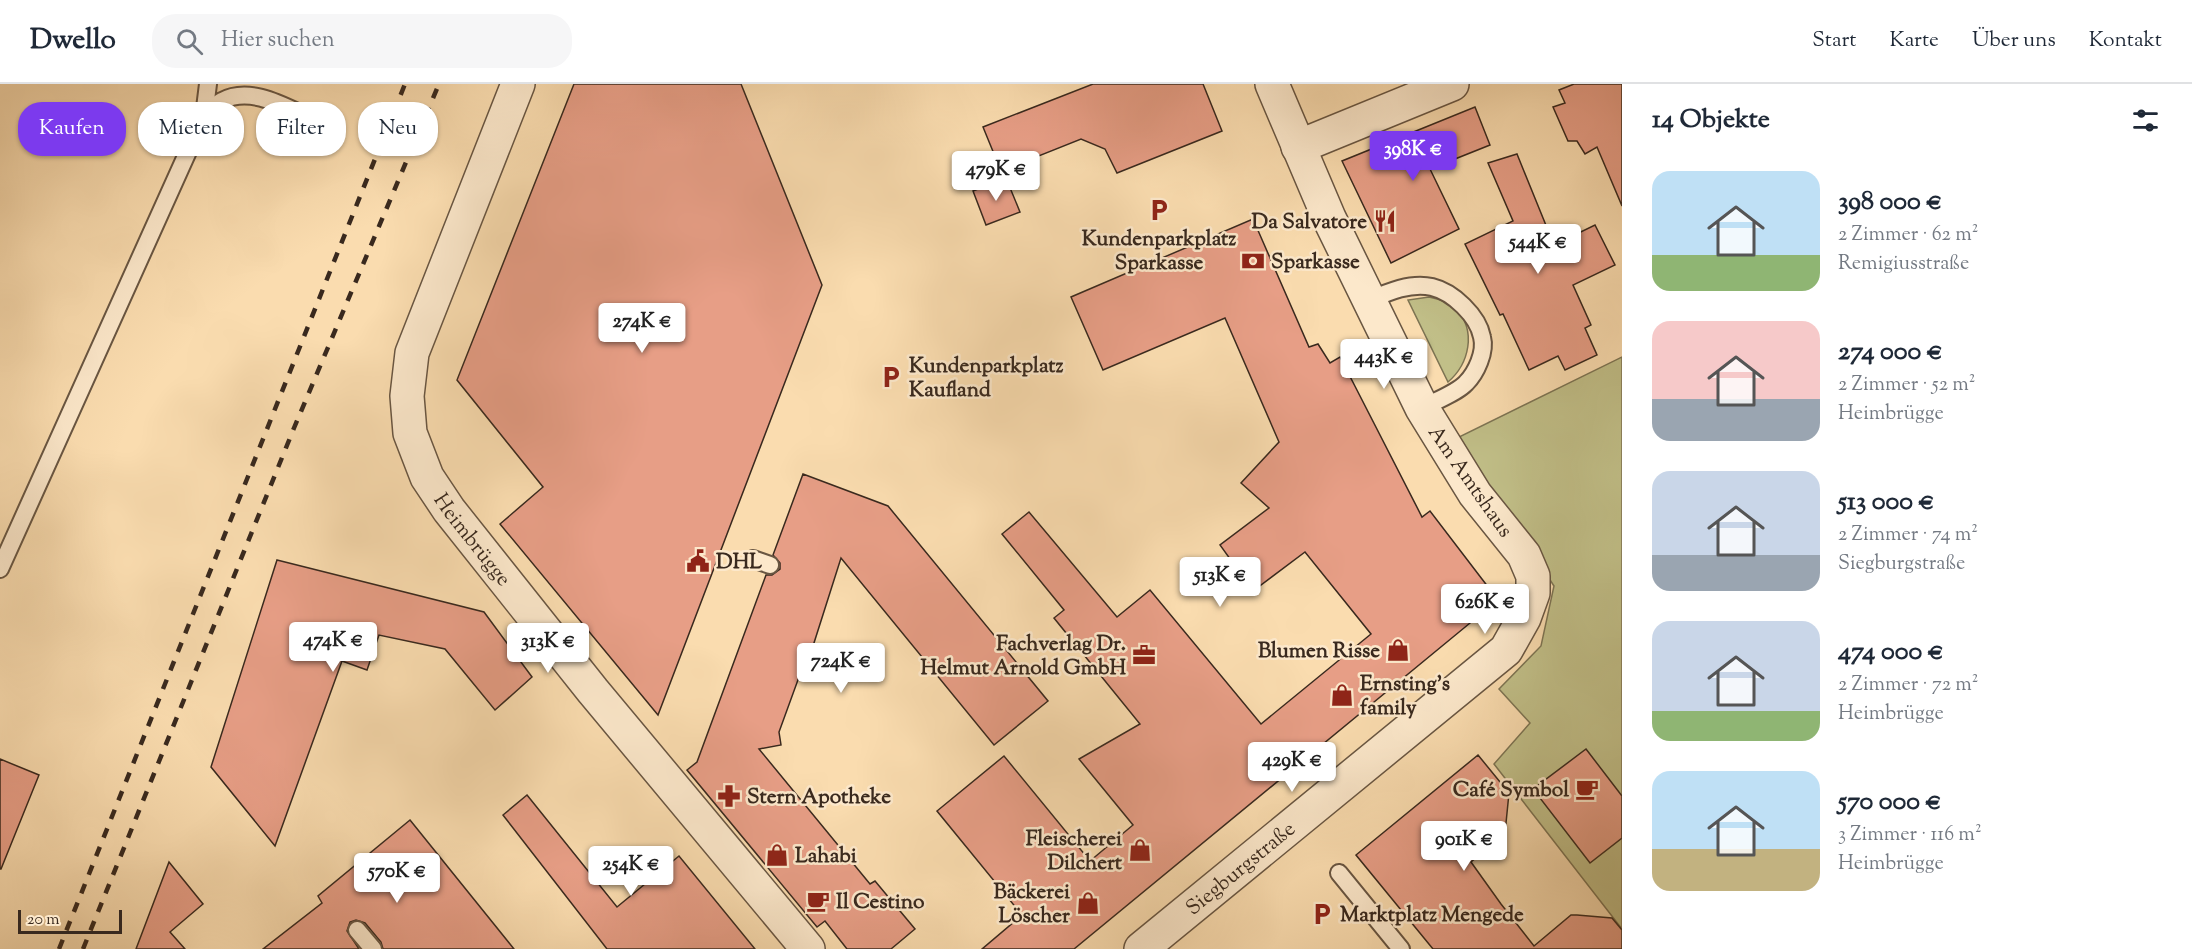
<!DOCTYPE html>
<html lang="de">
<meta charset="utf-8">
<style>
body{margin:0;font-family:"Sorts Mill Goudy",serif;background:#f6f6f7;color:#1f2937;height:100vh;display:flex;flex-direction:column;font-size:22px;white-space:nowrap}
*{box-sizing:border-box;margin:0}
p{font-size:20px;color:#747a83}
.icon{flex:none;width:33px;height:33px;fill:none;stroke:currentColor;stroke-width:2;stroke-linecap:round;stroke-linejoin:round}
.map{position:relative;flex:1;overflow:hidden}
.details{display:flex;flex-direction:column;background:#fff;width:570px}
.details>*{flex:none}
.top-card{position:absolute;left:18px;top:18px;width:570px;height:54px;display:flex;gap:12px}
.scale{position:absolute;left:18px;bottom:15px;width:104px;box-sizing:border-box;padding-left:6px;border:3px solid #39291e;border-top:0;font-size:16px;line-height:21px;white-space:nowrap;color:#39291e;-webkit-text-stroke:4px #fce8cb;paint-order:stroke}
.price{position:absolute;translate:-50% -51px;padding:0 14px;border-radius:6px;background:#fff;color:#222;font-size:20px;line-height:39px;filter:drop-shadow(0 2px 3px #0008)}
.price::after{content:'';position:absolute;left:50%;top:36px;width:18px;height:14px;margin-left:-9px;background:inherit;clip-path:polygon(0 0,100% 0,50% 100%)}
.price.active{background:#7c3aed;color:#fff}
ul{padding:0;list-style:none}
li{display:flex;align-items:center;gap:18px;height:150px;padding:0 30px}
li span{display:grid;place-items:center;flex:none;width:168px;height:120px;border-radius:18px;color:#555}
li>.icon{margin-inline-start:auto}
span .icon{width:72px;height:72px;fill:#fffc;stroke-width:1}
li b{font-size:26px}
h2{display:flex;justify-content:space-between;align-items:center;height:72px;padding:0 30px;font-size:26px}
.pill{padding:0 21px;border-radius:24px;background:#fff;box-shadow:0 2px 4px #0004;font-size:21px;line-height:54px}
.pill.active{background:#7c3aed;color:#fff}
header{display:flex;align-items:center;gap:36px;box-sizing:border-box;height:84px;padding:0 30px;background:#fff;border-bottom:2px solid #e0e1e3}
header strong{font-size:28px}
nav{display:flex;gap:33px;margin-inline-start:auto;font-size:21px}
.search{width:420px;height:54px;background:#f6f6f7;display:flex;align-items:center;gap:15px;box-sizing:border-box;padding:0 21px;border-radius:24px;color:#747a83;font-size:22px}
main{display:flex;flex:1;min-height:0}
.map>svg:first-child{display:block}
.green{fill:#c1bf88;stroke:#7d7453;stroke-width:1.5}
.building{fill:#e79e86;stroke:#39291e;stroke-width:1.5}
.lines{fill:none;stroke-linecap:round;stroke-linejoin:round}
.service-casing{stroke:#695642;stroke-width:20}
.minor-casing{stroke:#695642;stroke-width:36}
.service{stroke:#fce8cb;stroke-width:16}
.minor{stroke:#fce8cb;stroke-width:33}
.rail{stroke:#39291e;stroke-width:4.5;stroke-dasharray:10 10;stroke-linecap:butt}
.labels{text-anchor:middle;stroke-width:5;stroke-linejoin:round;paint-order:stroke}
.poi-label{font-size:21px;font-weight:bold;fill:#39291e;stroke:#fce8cb;text-anchor:start}
.street-label{font-size:21px;fill:#39291e;stroke:#fce8cb}
</style>
<header>
<strong>Dwello</strong>
<div class="search"><svg class="icon" aria-label="search" viewBox="0 0 24 24"><circle cx="10" cy="10" r="6"/><path d="M15 15l6 6"/></svg>Hier suchen</div>
<nav><a>Start</a><a>Karte</a><a>Über uns</a><a>Kontakt</a></nav>
</header>
<main>
<div class="map">
<svg width="1622" height="865" viewBox="0 0 1622 865">
<rect width="100%" height="100%" fill="#fadcaf"/>
<filter id="stains"><feTurbulence type="fractalNoise" baseFrequency=".00333" numOctaves="4"/><feColorMatrix values="0 0 0 0 .2 0 0 0 0 .09 0 0 0 0 .02 0 0 0 .5 -.17"/></filter>
<radialGradient id="worn" r=".72"><stop offset=".6" stop-color="#630" stop-opacity="0"/><stop offset="1" stop-color="#630" stop-opacity=".3"/></radialGradient>
<!-- green -->
<g class="green">
<path d="M1429,213C1439,215 1449,218 1456,225C1477,247 1469,280 1448,298L1408,216Z"/>
<path d="M1622,273V845L1494,680L1530,639L1499,605L1541,562L1554,502L1457,354Z"/>
</g>
<!-- building -->
<g class="building">
<path d="M574,0H741L822,201L658,631L500,440L543,403L457,296Z"/>
<path d="M1093,0H1203L1222,47L1117,89L1105,65L1081,55L1001,87L983,43Z"/>
<path d="M1574,0H1622V122L1597,63L1585,70L1577,57H1568L1553,23L1565,19L1559,6Z"/>
<path d="M1475,23L1490,61L1430,85L1459,145L1391,179L1342,77Z"/>
<path d="M1517,70L1554,161L1595,141L1615,181L1573,201L1591,241L1585,244L1597,271L1565,286L1558,272L1529,286L1503,230L1500,231L1465,160L1513,137L1488,79Z"/>
<path d="M1006,94L1020,128L986,141L973,107Z"/>
<path d="M1253,135L1309,263L1318,260L1330,279L1340,273L1422,433L1430,427L1498,516L1074,865H982L1022,831L937,727L1004,672L1090,777L1133,741L1079,675L1140,640L1054,534L1064,526L1002,450L1029,428L1117,533L1150,506L1261,640L1371,550L1305,468L1253,507L1220,461L1269,424L1241,399L1279,358L1225,234L1103,286L1071,213Z"/>
<path d="M803,390L888,422L1048,617L994,661L841,474L813,562L811,560L779,648L781,661L759,665L870,800L875,797L915,845L891,865H847L825,837L817,843L687,686L697,678L766,491H772L780,485V479L773,471Z"/>
<path d="M277,476L484,528L532,593L495,626L445,565L379,551L367,586L342,577L275,762L211,683Z"/>
<path d="M1586,665L1622,712V754L1590,779L1533,705Z"/>
<path d="M1478,671L1509,709L1505,749L1471,778L1501,820L1534,862L1571,831H1577L1612,834L1622,846V865H1433L1356,771Z"/>
<path d="M0,675L39,691L1,785H0Z"/>
<path d="M527,711L617,823L679,772L755,865H607L503,731Z"/>
<path d="M410,736L514,865H383L381,858L365,839L356,836L350,838L347,847L359,865H263L322,819L318,812Z"/>
<path d="M169,778L203,820L170,848L185,865H136Z"/>
</g>
<g class="lines">
<!-- service casing -->
<g class="service-casing">
<g id="service">
<path d="M204,32L208,0"/>
<path d="M1370,216C1388,208 1411,198 1432,203C1453,208 1478,232 1482,253C1486,268 1476,289 1466,299C1457,309 1433,318 1422,324"/>
<path d="M753,475L770,481"/>
<path d="M0,485L204,32C210,28 216,20 222,17C251,1 287,24 312,35"/>
<path d="M1339,789L1401,865"/>
<path d="M357,846L373,865"/>
</g>
</g>
<!-- minor casing -->
<g class="minor-casing">
<g id="minor">
<path id="s1" d="M518,0L412,269L407,312L410,349L427,393L449,426L593,607L808,865"/>
<path d="M1298,63L1452,0"/>
<path id="s2" d="M1141,865L1506,566L1524,534L1533,509V492L1524,471L1475,410L1422,324L1329,134L1272,0"/>
</g>
</g>
<!-- service -->
<use href="#service" class="service"/>
<!-- minor -->
<use href="#minor" class="minor"/>
<!-- rail -->
<g class="rail">
<path d="M59,865L405,0"/>
<path d="M83,865L294,344L439,0"/>
</g>
</g>
<!-- icons -->
<defs>
<g id="parking-bare" transform="scale(1.8)"><path d="M-3.5-5.5H1a3.5 3.5 0 0 1 0 7H-1V5.5H-3.5ZM-1-3.4V-.6H.8a1.4 1.4 0 0 0 0-2.8Z" fill="#8f2418" stroke="#fce8cb" stroke-width="2.5" paint-order="stroke"/></g>
<g id="restaurant-bare" transform="scale(1.8)"><path d="M-5-6h1v4h1v-4h1v4h1v-4h1v5L-1.5 .5V6h-2V.5L-5-1ZM5-6V6H3V1.5H1.5Q1.5-4 5-6Z" fill="#8f2418" stroke="#fce8cb" stroke-width="2.5" paint-order="stroke"/></g>
<g id="bank-bare" transform="scale(1.8)"><path d="M-6-4H6V4H-6ZM0-2.3a2.3 2.3 0 1 0 0 4.6a2.3 2.3 0 1 0 0-4.6Z" fill="#8f2418" stroke="#fce8cb" stroke-width="2.5" paint-order="stroke"/></g>
<g id="civic-bare" transform="scale(1.8)"><path d="M-.6-6.5H3V-4.5H.6V-3L4-1V1h2V6H-6V1h2V-1L-.6-3ZM-1.2 2.5V6h2.4V2.5Z" fill="#8f2418" stroke="#fce8cb" stroke-width="2.5" paint-order="stroke"/></g>
<g id="shop-bare" transform="scale(1.8)"><path d="M-5-2.5h2.3a2.7 3.5 0 0 1 5.4 0H5L5.5 6h-11ZM-1.5-2.5h3a1.5 2.3 0 0 0-3 0Z" fill="#8f2418" stroke="#fce8cb" stroke-width="2.5" paint-order="stroke"/></g>
<g id="office-bare" transform="scale(1.8)"><path d="M-6-3h4V-5.5h4V-3h4V5H-6ZM-1-4.5V-3h2v-1.5ZM-6 0V1H6V0Z" fill="#8f2418" stroke="#fce8cb" stroke-width="2.5" paint-order="stroke"/></g>
<g id="cafe-bare" transform="scale(1.8)"><path d="M-5.5-4.5H6V0H3Q3 3.5 0 3.5H-2.5Q-5.5 3.5-5.5 0ZM3-3.2v2h1.7v-2ZM-6 4.5H4V6H-6Z" fill="#8f2418" stroke="#fce8cb" stroke-width="2.5" paint-order="stroke"/></g>
<g id="pharmacy-bare" transform="scale(1.8)"><path d="M-2-6h4v4h4v4h-4v4h-4v-4h-4v-4h4Z" fill="#8f2418" stroke="#fce8cb" stroke-width="2.5" paint-order="stroke"/></g>
</defs>
<g fill-rule="evenodd">
<use href="#parking-bare" x="1159" y="126"/>
<use href="#restaurant-bare" x="1385" y="137"/>
<use href="#bank-bare" x="1253" y="177"/>
<use href="#parking-bare" x="891" y="293"/>
<use href="#civic-bare" x="698" y="477"/>
<use href="#shop-bare" x="1398" y="566"/>
<use href="#office-bare" x="1144" y="571"/>
<use href="#shop-bare" x="1342" y="611"/>
<use href="#cafe-bare" x="1587" y="705"/>
<use href="#pharmacy-bare" x="729" y="712"/>
<use href="#shop-bare" x="1140" y="766"/>
<use href="#shop-bare" x="777" y="771"/>
<use href="#cafe-bare" x="818" y="817"/>
<use href="#shop-bare" x="1088" y="819"/>
<use href="#parking-bare" x="1322" y="830"/>
</g>
<g class="labels">
<!-- poi labels -->
<g class="poi-label">
<text x="1367" y="144" text-anchor="end">Da Salvatore</text>
<text x="1159" y="161" text-anchor="middle">Kundenparkplatz<tspan x="1159" dy="24">Sparkasse</tspan></text>
<text x="1271" y="184">Sparkasse</text>
<text x="909" y="288">Kundenparkplatz<tspan x="909" dy="24">Kaufland</tspan></text>
<text x="716" y="484">DHL</text>
<text x="1126" y="566" text-anchor="end">Fachverlag Dr.<tspan x="1126" dy="24">Helmut Arnold GmbH</tspan></text>
<text x="1380" y="573" text-anchor="end">Blumen Risse</text>
<text x="1360" y="606">Ernsting's<tspan x="1360" dy="24">family</tspan></text>
<text x="1569" y="712" text-anchor="end">Café Symbol</text>
<text x="747" y="719">Stern Apotheke</text>
<text x="1122" y="761" text-anchor="end">Fleischerei<tspan x="1122" dy="24">Dilchert</tspan></text>
<text x="795" y="778">Lahabi</text>
<text x="1070" y="814" text-anchor="end">Bäckerei<tspan x="1070" dy="24">Löscher</tspan></text>
<text x="836" y="824">Il Cestino</text>
<text x="1340" y="837">Marktplatz Mengede</text>
</g>
<!-- street labels -->
<g class="street-label">
<text transform="translate(1471 397) rotate(55)" y="7">Am Amtshaus</text>
<text dy="7" stroke="none"><textPath href="#s1" startOffset="494">Heimbrügge</textPath></text>
<text dy="7" stroke="none"><textPath href="#s2" startOffset="128">Siegburgstraße</textPath></text>
</g>
</g>
<rect width="100%" height="100%" filter="url(#stains)"/>
<rect width="100%" height="100%" fill="url(#worn)"/>
</svg>
<div class="scale">20 m</div>
<b class="price active" style="left:1413px;top:98px">398K €</b>
<b class="price" style="left:996px;top:118px">479K €</b>
<b class="price" style="left:1538px;top:191px">544K €</b>
<b class="price" style="left:642px;top:270px">274K €</b>
<b class="price" style="left:1384px;top:306px">443K €</b>
<b class="price" style="left:1220px;top:524px">513K €</b>
<b class="price" style="left:1485px;top:551px">626K €</b>
<b class="price" style="left:333px;top:589px">474K €</b>
<b class="price" style="left:548px;top:590px">313K €</b>
<b class="price" style="left:841px;top:610px">724K €</b>
<b class="price" style="left:1292px;top:709px">429K €</b>
<b class="price" style="left:1464px;top:788px">901K €</b>
<b class="price" style="left:631px;top:813px">254K €</b>
<b class="price" style="left:397px;top:820px">570K €</b>
<div class="top-card">
<a class="pill active">Kaufen</a>
<a class="pill">Mieten</a>
<a class="pill">Filter</a>
<a class="pill">Neu</a>
</div>
</div>
<section class="details">
<h2>14 Objekte<svg class="icon" aria-label="filters" viewBox="0 0 24 24"><path d="M4 7h16M4 17h16"/><circle cx="9" cy="7" r="2"/><circle cx="15" cy="17" r="2"/></svg></h2>
<ul>
<li><span style="background:linear-gradient(#bfe0f5 70%,#8fb573 0)"><svg class="icon" aria-label="home" viewBox="0 0 24 24"><path d="M3 11l9-7 9 7M6 9v11h12V9"/></svg></span><div><b>398 000 €</b><p>2 Zimmer · 62 m²</p><p>Remigiusstraße</p></div></li>
<li><span style="background:linear-gradient(#f6c9c9 65%,#9aa5b1 0)"><svg class="icon" aria-label="home" viewBox="0 0 24 24"><path d="M3 11l9-7 9 7M6 9v11h12V9"/></svg></span><div><b>274 000 €</b><p>2 Zimmer · 52 m²</p><p>Heimbrügge</p></div></li>
<li><span style="background:linear-gradient(#c9d6e8 70%,#9aa5b1 0)"><svg class="icon" aria-label="home" viewBox="0 0 24 24"><path d="M3 11l9-7 9 7M6 9v11h12V9"/></svg></span><div><b>513 000 €</b><p>2 Zimmer · 74 m²</p><p>Siegburgstraße</p></div></li>
<li><span style="background:linear-gradient(#c9d6e8 75%,#8fb573 0)"><svg class="icon" aria-label="home" viewBox="0 0 24 24"><path d="M3 11l9-7 9 7M6 9v11h12V9"/></svg></span><div><b>474 000 €</b><p>2 Zimmer · 72 m²</p><p>Heimbrügge</p></div></li>
<li><span style="background:linear-gradient(#bfe0f5 65%,#c2b280 0)"><svg class="icon" aria-label="home" viewBox="0 0 24 24"><path d="M3 11l9-7 9 7M6 9v11h12V9"/></svg></span><div><b>570 000 €</b><p>3 Zimmer · 116 m²</p><p>Heimbrügge</p></div></li>
</ul>
</section>
</main>
